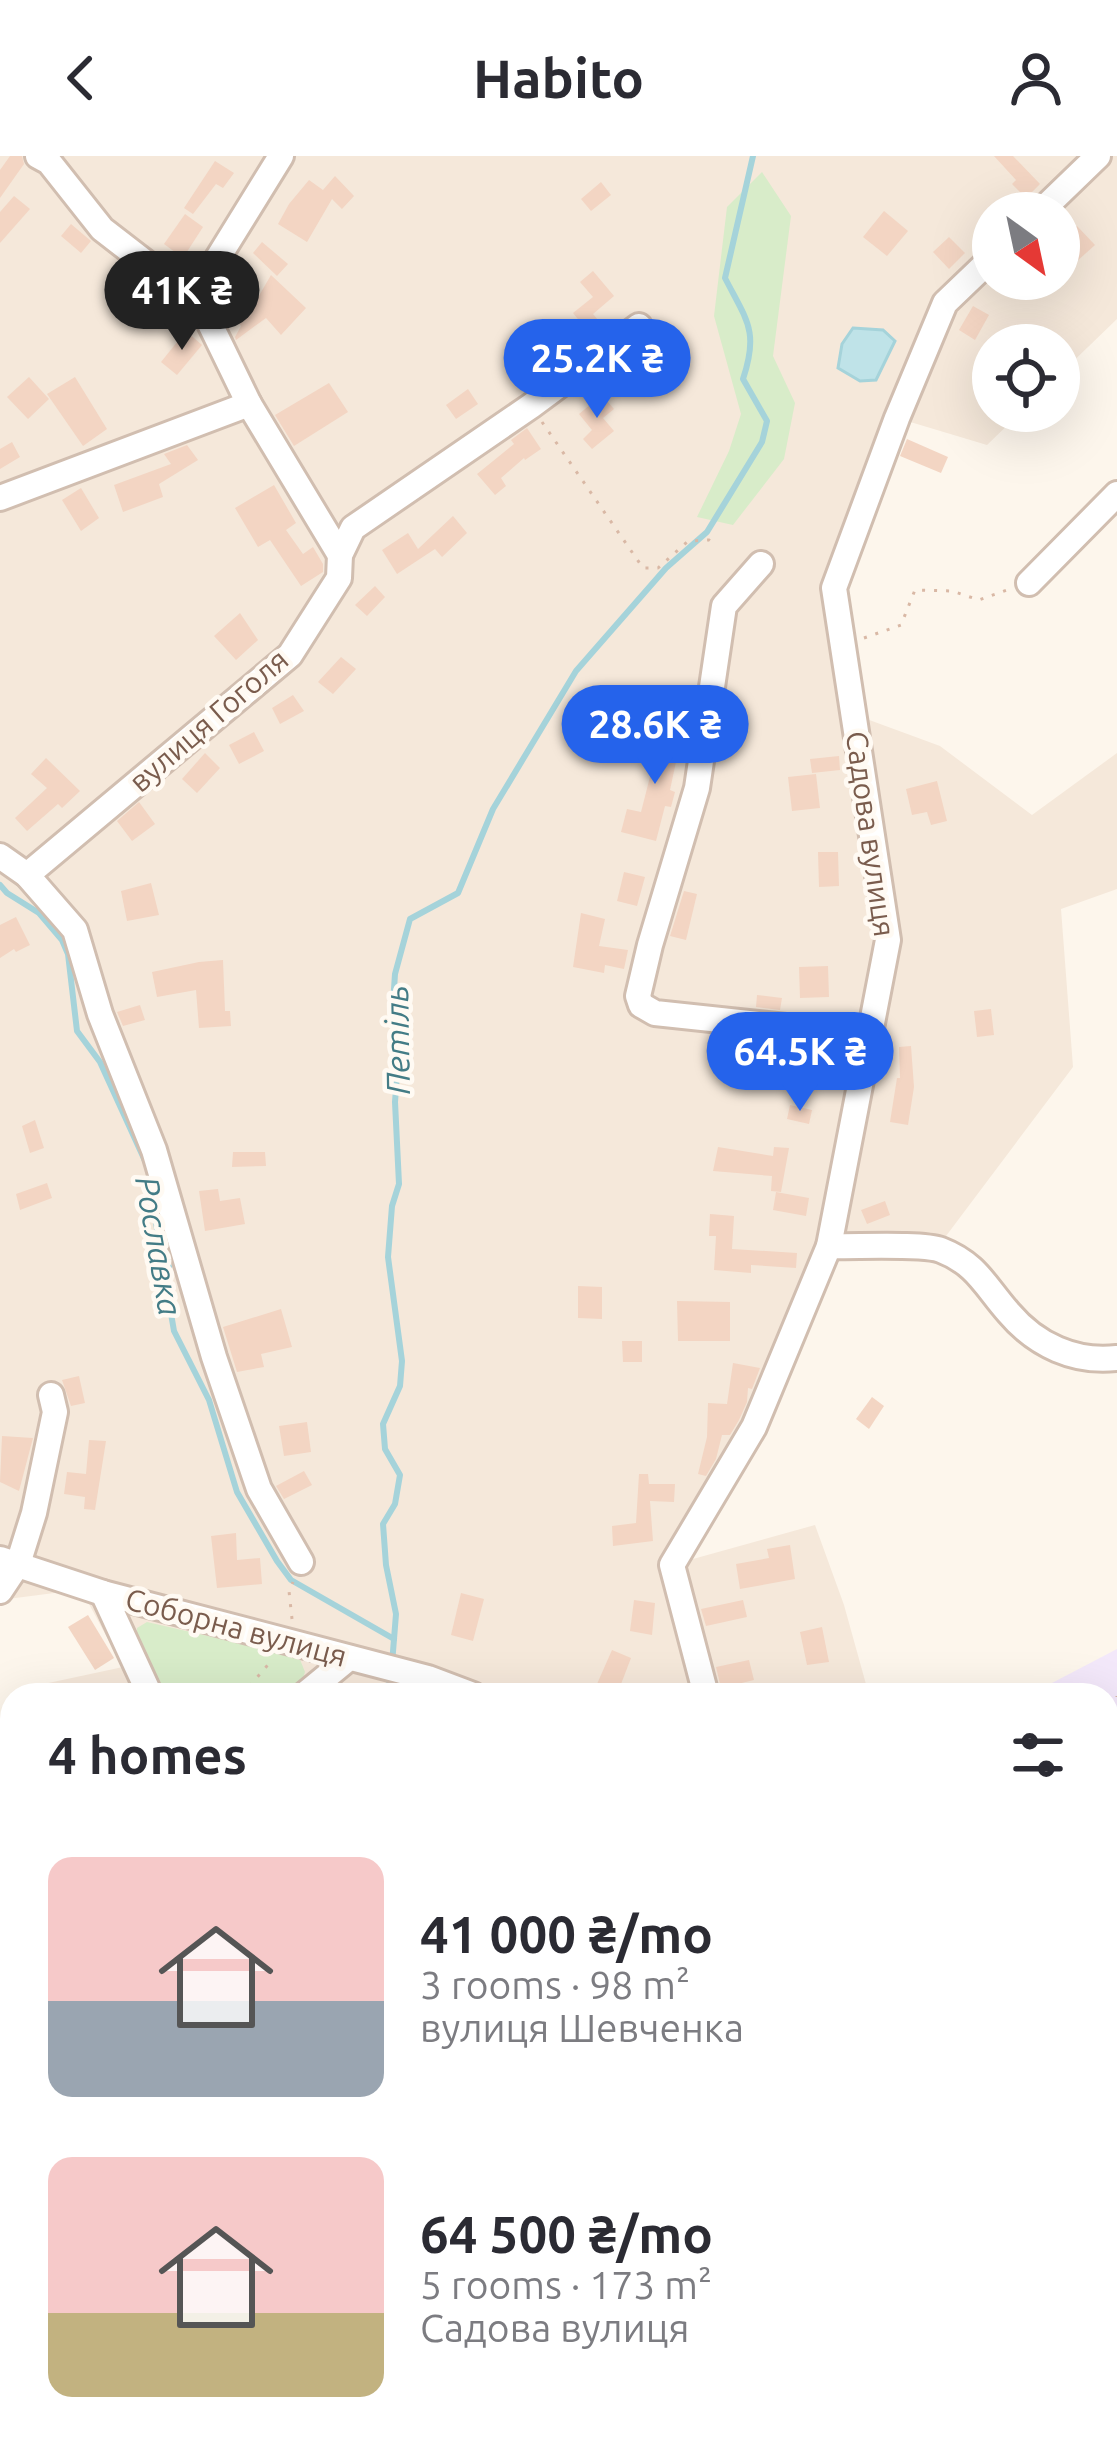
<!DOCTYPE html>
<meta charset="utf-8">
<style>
body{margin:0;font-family:Ubuntu,sans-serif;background:#f2f2f3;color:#2b2b33;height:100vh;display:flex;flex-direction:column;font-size:45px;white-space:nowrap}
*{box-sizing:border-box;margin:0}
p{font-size:39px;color:#7c7c81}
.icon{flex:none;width:66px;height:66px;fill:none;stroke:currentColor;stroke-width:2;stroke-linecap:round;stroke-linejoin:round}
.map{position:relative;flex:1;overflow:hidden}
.side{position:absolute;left:0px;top:1527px;width:1119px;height:768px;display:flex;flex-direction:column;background:#fff;border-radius:36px 36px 0 0;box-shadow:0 12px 48px #0002}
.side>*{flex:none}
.needle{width:78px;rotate:147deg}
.fabs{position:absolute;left:972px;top:36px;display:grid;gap:24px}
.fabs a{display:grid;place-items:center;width:108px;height:108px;border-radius:50%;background:#fff;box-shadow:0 12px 48px #0002;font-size:60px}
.price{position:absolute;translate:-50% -102px;padding:0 27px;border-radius:42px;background:#2563eb;color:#fff;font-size:39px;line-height:78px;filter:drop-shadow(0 3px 6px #0008)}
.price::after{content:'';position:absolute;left:50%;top:72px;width:36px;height:27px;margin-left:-18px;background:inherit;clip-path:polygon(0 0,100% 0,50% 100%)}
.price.selected{background:#222;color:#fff}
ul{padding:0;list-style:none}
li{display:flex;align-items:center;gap:36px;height:300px;padding:0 48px}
li span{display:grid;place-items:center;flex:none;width:336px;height:240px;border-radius:24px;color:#555}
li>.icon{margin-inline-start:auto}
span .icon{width:144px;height:144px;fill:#fffc;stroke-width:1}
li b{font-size:51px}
h2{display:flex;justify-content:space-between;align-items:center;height:144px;padding:0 48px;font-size:51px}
header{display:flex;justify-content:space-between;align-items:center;height:156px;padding:0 48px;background:#fff;font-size:54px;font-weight:600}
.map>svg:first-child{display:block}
.residential{fill:#f5e8da;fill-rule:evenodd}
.education{fill:#f3e8fa}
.green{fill:#d8ecc9}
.water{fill:#bfe3e8;stroke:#a5d3da;stroke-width:3}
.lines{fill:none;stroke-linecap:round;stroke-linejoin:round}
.stream{stroke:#a5d3da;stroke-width:6}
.building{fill:#f3d5c3}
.minor-casing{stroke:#d1beb0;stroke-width:30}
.path{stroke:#d9b8a5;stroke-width:3;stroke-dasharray:3 9;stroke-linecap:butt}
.minor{stroke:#fff;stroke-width:24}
.labels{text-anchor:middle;stroke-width:9;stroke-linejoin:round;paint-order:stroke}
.street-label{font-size:30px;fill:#7a5c4d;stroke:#fffaf3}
.water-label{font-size:33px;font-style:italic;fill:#437c86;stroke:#fffaf3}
</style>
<header><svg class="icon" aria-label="back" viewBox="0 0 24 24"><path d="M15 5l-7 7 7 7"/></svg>Habito<svg class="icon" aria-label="person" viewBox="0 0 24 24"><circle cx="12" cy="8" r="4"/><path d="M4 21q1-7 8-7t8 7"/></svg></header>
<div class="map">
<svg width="1117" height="2295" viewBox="0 0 1117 2295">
<rect width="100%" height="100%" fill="#fdf6ec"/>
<!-- residential -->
<g class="residential">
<path d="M0,0H1117V163L1059,219V189H993V255H1022L987,289L897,262L834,432L853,558L940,590L1032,659L1117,597V733L1061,753L1073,911L937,1092L828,1091L675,1408L815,1369L844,1449L869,1539H26L25,1532L123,1511L89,1448L62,1436L0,1444ZM993,57H1059V123H993Z"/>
<path d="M1117,1740V2295H0V1786L12,1785V2283H1107V1745Z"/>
</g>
<!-- education -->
<path class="education" d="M1117,1493V1725L1107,1730V1539H1029Z"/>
<!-- green -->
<g class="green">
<path d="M762,16L791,60L773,200L795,247L784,303L733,369L697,361L729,295L741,258L714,160L727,51Z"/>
<path d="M147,1466L299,1501L305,1516L301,1528L287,1539H164L137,1481V1472Z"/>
<path d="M0,1720L12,1722V1785L1,1786Z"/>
</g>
<!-- water -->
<path class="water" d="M853,172L883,174L895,185L876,224L860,225L838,212L842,188Z"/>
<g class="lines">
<!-- stream -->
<g class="stream">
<path d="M0,729L7,737L39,757L62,784L68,798L77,875L100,906L146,1007"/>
<path d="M150,1019L157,1073L169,1111V1146L174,1175L209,1244L237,1336L277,1405L291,1424L394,1483"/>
<path d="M392,1508L396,1458L386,1409L383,1368L395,1348L400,1319L385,1293L383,1268L400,1230L402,1205L388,1101L392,1050L399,1028L395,946L398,906L393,848L395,818L410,763L458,737L493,653L576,515L666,412L707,376L762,286L767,265L743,223C759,175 747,165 725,122L753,0"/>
<path d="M388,1539L390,1521"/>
<path d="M327,2283L328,2295"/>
</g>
</g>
<!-- building -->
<g class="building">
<path d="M10,0H22L24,8L0,42V14Z"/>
<path d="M994,0H1013L1040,28L1026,42L1012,28L1016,24Z"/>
<path d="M215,5L234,17L223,32L216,28L193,58L184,52Z"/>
<path d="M335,20L354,40L342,53L332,43L307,86L278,68L289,48L309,24L323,34Z"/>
<path d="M601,26L611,39L591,55L581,43Z"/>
<path d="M14,40L30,53L0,87V56Z"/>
<path d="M884,55L908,75L887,100L863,81Z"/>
<path d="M185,58L203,71L183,102L164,88Z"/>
<path d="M71,68L91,85L81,97L61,80Z"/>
<path d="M1077,70L1095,89L1066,115L1059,108V87Z"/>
<path d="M949,81L965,97L949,113L933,96Z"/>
<path d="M262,86L288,108L277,120L253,97Z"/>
<path d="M593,115L614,140L593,158L602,169L590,178L573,157L593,141L580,126Z"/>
<path d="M271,119L306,152L281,179L266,162L236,184L235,181L241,170L230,156L241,147L249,157Z"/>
<path d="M973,150L989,159L975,184L959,174Z"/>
<path d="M534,166L557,200L539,211L517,177Z"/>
<path d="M186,175L202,189L177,219L161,206Z"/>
<path d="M29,221L49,243L28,263L7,241Z"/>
<path d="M75,221L107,273L83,290L47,238Z"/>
<path d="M329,227L348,256L294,290L275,259Z"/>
<path d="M468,233L478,248L456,263L446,249Z"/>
<path d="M602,239L614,253L603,262L614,275L592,293L583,283L592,274L579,258Z"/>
<path d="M527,272L541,293L525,304L524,302L501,322L506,330L495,339L477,318L514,288L511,284Z"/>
<path d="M907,283L948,301L941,317L900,300Z"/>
<path d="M12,286L20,301L0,313V293Z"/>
<path d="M187,289L198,304L159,328L163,341L123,356L114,329L171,308L164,298Z"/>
<path d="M274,329L296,367L286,374L303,398L313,391L323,408V416L301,430L270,384L258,391L235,352Z"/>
<path d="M81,332L99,362L81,375L62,344Z"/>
<path d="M453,360L467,377L442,401L435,393L397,418L382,394L408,377L418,393Z"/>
<path d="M375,430L385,441L367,460L355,449Z"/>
<path d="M240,457L258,484L236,504L214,480Z"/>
<path d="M341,501L356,513L333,538L318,526Z"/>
<path d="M293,539L304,555L280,568L272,552Z"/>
<path d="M655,569L680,574L672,605L676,606L670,634L675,636L671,651L665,650L656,685L621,676L627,653L641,656L653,609H650L653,596L648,595Z"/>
<path d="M254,576L264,595L239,608L229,589Z"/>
<path d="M205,597L220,612L197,637L182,623Z"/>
<path d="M839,600L840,614L812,617L810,603Z"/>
<path d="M46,602L80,635L62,652L58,648L27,675L15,662L47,632L31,618Z"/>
<path d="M816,618L820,652L792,655L788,621Z"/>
<path d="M937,625L947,665L931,669L927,656L912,659L906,633Z"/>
<path d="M139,646L155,668L132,685L117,665Z"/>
<path d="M818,696H838L839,730L819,731Z"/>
<path d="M624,716L645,721L637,750L617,745Z"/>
<path d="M151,727L159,759L127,765L121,735Z"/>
<path d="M684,735L697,738L686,784L670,780Z"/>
<path d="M581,757L605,763L599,790L628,794L624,813L605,809L604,817L573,811Z"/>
<path d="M16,761L30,789L16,796L14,793L0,802V769Z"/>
<path d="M223,804L225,855H230L231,870L199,872L196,834L157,841L152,816L199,806Z"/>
<path d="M828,810L829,841L800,842L799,811Z"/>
<path d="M757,839L782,842L780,854L756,851Z"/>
<path d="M140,849L145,864L123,870L117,856Z"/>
<path d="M991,853L994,879L977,881L974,855Z"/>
<path d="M911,890L914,931L908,969L890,966L897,922H900L899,891Z"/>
<path d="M827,892L845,894L839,922L821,918Z"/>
<path d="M790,949L812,954L809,968L787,963Z"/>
<path d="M35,964L44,992L30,997L22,970Z"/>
<path d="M718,991L773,1000L774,991L789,992L781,1036L771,1035L772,1020L713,1015Z"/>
<path d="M233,996H265L266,1010L232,1011Z"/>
<path d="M47,1027L52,1042L20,1054L16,1038Z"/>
<path d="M218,1033L220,1045L240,1042L245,1068L205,1075L199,1035Z"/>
<path d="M776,1036L809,1042L806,1060L773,1054Z"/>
<path d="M885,1045L890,1059L867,1068L861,1054Z"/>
<path d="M710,1058L734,1060L732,1093L797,1097L796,1112L751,1109V1117L714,1114L716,1080H709Z"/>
<path d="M578,1130L602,1131V1163L578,1162Z"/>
<path d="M677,1145L730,1146V1185H678Z"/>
<path d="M281,1153L292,1191L261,1198L264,1211L237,1216L223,1171Z"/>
<path d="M622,1185H642V1206H623Z"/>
<path d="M733,1207L760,1212L752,1233L748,1232L747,1246L739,1264L730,1279H722L716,1303L706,1320L698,1318L707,1281L708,1247L727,1248Z"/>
<path d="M79,1220L85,1247L71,1250L62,1224Z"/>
<path d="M872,1241L884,1250L869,1273L856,1263Z"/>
<path d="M307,1266L311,1296L284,1300L279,1270Z"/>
<path d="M2,1280L33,1282L19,1335L0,1326Z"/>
<path d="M89,1284L106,1285L95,1354L84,1353L85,1341L64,1338L67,1316L86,1318Z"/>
<path d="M304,1315L312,1329L284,1343L276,1330Z"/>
<path d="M639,1318H648L649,1328H675L674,1346L650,1345L653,1385L613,1390L612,1370L636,1367Z"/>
<path d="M236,1377L237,1404L260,1402L262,1428L217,1432L211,1380Z"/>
<path d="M790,1389L795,1423L740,1433L736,1408L769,1402L767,1393Z"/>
<path d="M461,1437L484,1443L473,1485L451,1479Z"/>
<path d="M634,1444L655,1447L652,1479L630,1475Z"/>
<path d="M743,1444L747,1461L706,1470L701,1453Z"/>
<path d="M88,1459L114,1502L95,1514L68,1471Z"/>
<path d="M822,1471L829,1506L807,1509L800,1476Z"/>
<path d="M612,1494L631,1502L618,1536L597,1528Z"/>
<path d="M749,1504L754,1524L721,1532L716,1511Z"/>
</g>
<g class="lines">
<!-- minor casing -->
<g class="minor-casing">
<g id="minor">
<path d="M38,0L49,6L102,73L168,124L199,145"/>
<path d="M281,0L208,118L199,145L249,248L340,399"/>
<path d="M1039,57L1098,0"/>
<path d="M0,342L249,248"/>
<path d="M761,408L724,450L697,632L650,789L638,840L641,849L655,857L870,880"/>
<path d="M1029,427L1117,338"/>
<path d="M0,700L27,719L75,774L100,858L154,994L214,1201L259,1333L301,1406"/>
<path d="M27,719L290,499L339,422L340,399L353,372L531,250L639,170"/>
<path d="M829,1090C853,1091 922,1087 941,1094C977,1108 985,1130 1009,1157C1036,1189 1075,1207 1117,1202"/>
<path d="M0,1403L103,1437L428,1522L473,1539"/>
<path d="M0,1435L18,1408L34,1357L55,1256L51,1239"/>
<path d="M103,1437L150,1539"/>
<path d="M304,1539L349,1502"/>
<path d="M706,1539L672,1409L754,1271L829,1090L888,784L834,432L897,262L945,147L993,101"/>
<path d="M1107,1745L1117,1740"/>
<path d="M0,1916L12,1913"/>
<path d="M1107,1981L1115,1969L1117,1953"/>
<path d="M0,2097H12"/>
<path d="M1109,2130C1108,2183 1108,2234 1117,2286"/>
<path d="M0,2244L12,2204"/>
<path d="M178,2283L180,2295"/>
<path d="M771,2295L787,2283"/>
</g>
</g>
<!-- path -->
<g class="path">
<path d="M542,266L643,412H658L688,385L709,384L717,390"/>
<path d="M864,482L901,469L915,434L952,435L979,444L1010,433"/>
<path d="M292,1463L289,1435L293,1426"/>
<path d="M242,1539L272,1504"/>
<path d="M1117,1540V1541"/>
</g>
<!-- minor -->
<use href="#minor" class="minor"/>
</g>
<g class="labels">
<!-- street labels -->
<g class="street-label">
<text transform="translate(209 565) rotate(-41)" y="10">вулиця Гоголя</text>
<text transform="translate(870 678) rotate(82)" y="10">Садова вулиця</text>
<text transform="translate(236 1472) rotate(15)" y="10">Соборна вулиця</text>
</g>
<!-- water labels -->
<g class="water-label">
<text transform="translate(397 884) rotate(-91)" y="12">Петіль</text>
<text transform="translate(159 1090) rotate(80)" y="12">Рославка</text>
</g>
</g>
</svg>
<div class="fabs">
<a><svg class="needle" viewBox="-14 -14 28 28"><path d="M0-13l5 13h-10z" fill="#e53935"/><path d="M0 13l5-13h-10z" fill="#7c7c81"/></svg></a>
<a><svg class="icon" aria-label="locate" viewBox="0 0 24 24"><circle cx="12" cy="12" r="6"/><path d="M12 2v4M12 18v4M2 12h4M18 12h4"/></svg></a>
</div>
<b class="price selected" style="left:182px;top:197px">41K ₴</b>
<b class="price" style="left:597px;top:265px">25.2K ₴</b>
<b class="price" style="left:655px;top:631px">28.6K ₴</b>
<b class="price" style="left:800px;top:958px">64.5K ₴</b>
<section class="side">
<h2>4 homes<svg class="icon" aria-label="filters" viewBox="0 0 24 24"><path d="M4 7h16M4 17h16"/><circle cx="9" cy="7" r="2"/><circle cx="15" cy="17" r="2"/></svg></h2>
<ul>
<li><span style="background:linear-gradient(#f6c9c9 60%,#9aa5b1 0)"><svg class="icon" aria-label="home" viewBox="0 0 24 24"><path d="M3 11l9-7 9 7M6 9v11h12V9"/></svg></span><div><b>41 000 ₴/mo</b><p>3 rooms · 98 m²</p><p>вулиця Шевченка</p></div></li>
<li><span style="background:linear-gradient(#f6c9c9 65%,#c2b280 0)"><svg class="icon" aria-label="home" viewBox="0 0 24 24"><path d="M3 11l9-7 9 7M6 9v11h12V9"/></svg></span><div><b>64 500 ₴/mo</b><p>5 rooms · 173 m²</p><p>Садова вулиця</p></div></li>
</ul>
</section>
</div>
